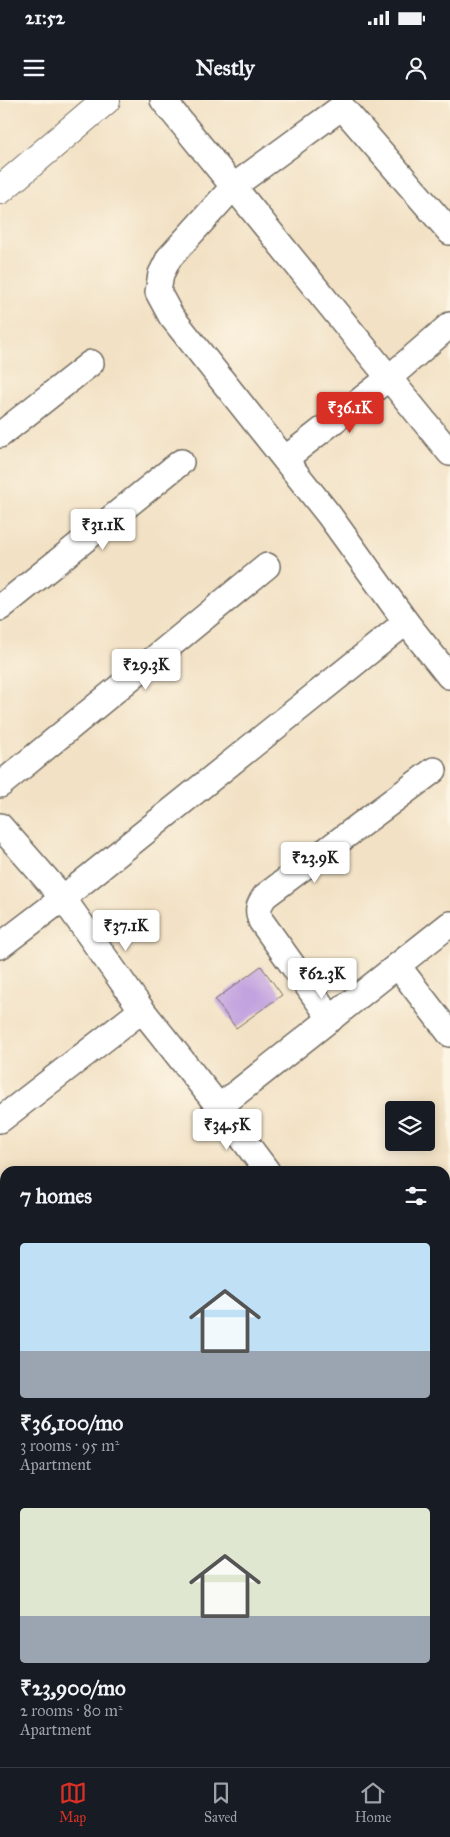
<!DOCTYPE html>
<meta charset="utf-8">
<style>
body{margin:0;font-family:"IM FELL Great Primer",serif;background:#20242c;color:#f1f3f6;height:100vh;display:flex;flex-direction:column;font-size:19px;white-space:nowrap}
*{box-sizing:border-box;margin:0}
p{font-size:16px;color:#9ea1a6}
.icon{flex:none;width:28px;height:28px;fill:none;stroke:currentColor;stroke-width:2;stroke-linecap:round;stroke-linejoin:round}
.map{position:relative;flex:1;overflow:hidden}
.side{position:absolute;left:0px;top:1066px;width:450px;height:601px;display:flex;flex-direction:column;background:#171b24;border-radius:15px 15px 0 0;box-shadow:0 2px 12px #0003}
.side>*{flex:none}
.controls{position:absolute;left:385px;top:1001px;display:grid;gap:10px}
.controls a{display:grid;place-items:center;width:50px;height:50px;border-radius:5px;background:#171b24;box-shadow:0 2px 12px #0003;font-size:25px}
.price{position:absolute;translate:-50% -42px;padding:0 11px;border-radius:5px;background:#fff;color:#222;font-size:16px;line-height:32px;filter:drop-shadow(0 1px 2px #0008)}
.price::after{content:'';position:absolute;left:50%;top:30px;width:15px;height:11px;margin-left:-8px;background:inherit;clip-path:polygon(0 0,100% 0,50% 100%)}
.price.on{background:#d93025;color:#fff}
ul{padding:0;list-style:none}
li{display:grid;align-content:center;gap:10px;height:265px;padding:0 20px}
li span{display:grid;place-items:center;height:155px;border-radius:5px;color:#555}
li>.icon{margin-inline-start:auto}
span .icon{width:90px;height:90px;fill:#fffc;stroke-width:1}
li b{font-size:21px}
h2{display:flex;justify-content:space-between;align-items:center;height:60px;padding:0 20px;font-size:21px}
.status{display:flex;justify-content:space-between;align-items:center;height:35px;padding:0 25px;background:#171b24;direction:ltr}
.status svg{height:14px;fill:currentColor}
header{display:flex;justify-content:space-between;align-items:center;height:65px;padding:0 20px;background:#171b24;font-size:22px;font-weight:700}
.dock{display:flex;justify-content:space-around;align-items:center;height:70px;border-top:1px solid #363941;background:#171b24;font-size:14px;color:#9ea1a6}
.dock a{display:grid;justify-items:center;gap:2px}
.dock .on{color:#d93025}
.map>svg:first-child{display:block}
.building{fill:#c2a3df}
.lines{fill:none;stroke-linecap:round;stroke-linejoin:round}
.minor-casing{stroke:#716b61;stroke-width:28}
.major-casing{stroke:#716b61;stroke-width:30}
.minor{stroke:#fff;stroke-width:25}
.major{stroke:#fff;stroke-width:28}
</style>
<div class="status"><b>21:52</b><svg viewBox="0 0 49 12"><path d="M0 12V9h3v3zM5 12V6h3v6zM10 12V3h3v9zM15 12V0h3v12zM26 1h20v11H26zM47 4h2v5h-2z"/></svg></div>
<header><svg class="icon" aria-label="menu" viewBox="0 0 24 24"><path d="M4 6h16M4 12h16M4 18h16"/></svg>Nestly<svg class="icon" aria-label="person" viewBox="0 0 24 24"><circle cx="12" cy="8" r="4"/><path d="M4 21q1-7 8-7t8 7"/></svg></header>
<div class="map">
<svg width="450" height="1667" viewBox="0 0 450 1667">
<rect width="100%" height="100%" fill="#fcf5e5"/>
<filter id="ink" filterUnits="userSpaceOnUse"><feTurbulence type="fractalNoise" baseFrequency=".02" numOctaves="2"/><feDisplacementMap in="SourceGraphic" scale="10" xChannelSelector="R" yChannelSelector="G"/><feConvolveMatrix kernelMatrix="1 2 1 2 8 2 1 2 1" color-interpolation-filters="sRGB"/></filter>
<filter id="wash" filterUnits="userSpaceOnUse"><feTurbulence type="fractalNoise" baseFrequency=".0096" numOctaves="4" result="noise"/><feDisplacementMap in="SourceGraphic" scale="20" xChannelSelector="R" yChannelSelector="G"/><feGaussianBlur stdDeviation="1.12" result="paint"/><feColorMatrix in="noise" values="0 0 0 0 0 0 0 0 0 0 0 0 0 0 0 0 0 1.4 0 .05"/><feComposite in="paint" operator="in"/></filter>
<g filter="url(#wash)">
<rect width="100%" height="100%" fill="#f2e1c4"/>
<g id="blocks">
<!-- building -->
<path class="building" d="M261,866L282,895L236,928L215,900Z"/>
</g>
</g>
<g filter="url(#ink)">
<use href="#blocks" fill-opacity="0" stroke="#716b61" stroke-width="1"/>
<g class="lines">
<!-- minor casing -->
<g class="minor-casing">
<g id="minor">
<path d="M163,0L450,353"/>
<path d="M0,335L91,263"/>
<path d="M285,359L390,277L450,225"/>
<path d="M0,508L181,362"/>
<path d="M406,522L449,576"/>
<path d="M0,685L267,466"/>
<path d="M0,726L63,798L142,910L219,1007L267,1071"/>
<path d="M0,846L63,798L406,522L329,415L171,216L158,192L161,174L169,158L234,86L342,7L450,132"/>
<path d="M398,866L450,934"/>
<path d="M331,919L261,821C257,810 258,806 265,796L434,670"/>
<path d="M219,1007L450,824"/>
<path d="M0,1020L142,910"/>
<path d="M0,1129H5"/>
<path d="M0,1151L5,1157"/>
<path d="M445,1213L450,1214"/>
<path d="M0,1335L5,1330"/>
<path d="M445,1357L450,1358"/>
<path d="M445,1397L450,1394"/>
<path d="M445,1423L450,1426"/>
<path d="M0,1476L5,1483"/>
<path d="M0,1513L5,1509"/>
<path d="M445,1596L450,1593"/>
<path d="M136,1662L140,1667"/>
<path d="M10,1667L16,1662"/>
<path d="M313,1667L321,1662"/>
</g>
</g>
<!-- major casing -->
<g class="major-casing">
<path id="major" d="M0,90L106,0"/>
</g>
<!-- minor -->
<use href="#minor" class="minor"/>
<!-- major -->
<use href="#major" class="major"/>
</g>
</g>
</svg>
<div class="controls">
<a><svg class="icon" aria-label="layers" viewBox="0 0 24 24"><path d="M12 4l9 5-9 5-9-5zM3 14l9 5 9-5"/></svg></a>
</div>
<b class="price on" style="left:350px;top:334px">₹36.1K</b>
<b class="price" style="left:103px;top:451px">₹31.1K</b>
<b class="price" style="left:146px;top:591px">₹29.3K</b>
<b class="price" style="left:315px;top:784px">₹23.9K</b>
<b class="price" style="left:126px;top:852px">₹37.1K</b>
<b class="price" style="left:322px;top:900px">₹62.3K</b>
<b class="price" style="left:227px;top:1051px">₹34.5K</b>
<section class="side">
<h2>7 homes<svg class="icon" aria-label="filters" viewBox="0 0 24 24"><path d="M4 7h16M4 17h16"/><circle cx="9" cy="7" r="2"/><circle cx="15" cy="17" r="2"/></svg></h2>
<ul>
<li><span style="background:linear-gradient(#bfe0f5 70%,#9aa5b1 0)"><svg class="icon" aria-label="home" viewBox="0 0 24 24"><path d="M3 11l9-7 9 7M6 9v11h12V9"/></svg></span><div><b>₹36,100/mo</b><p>3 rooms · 95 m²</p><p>Apartment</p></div></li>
<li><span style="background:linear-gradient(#dfe7d0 70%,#9aa5b1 0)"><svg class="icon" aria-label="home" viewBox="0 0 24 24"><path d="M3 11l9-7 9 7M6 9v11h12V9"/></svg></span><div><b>₹23,900/mo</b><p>2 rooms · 80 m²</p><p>Apartment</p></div></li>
</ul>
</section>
</div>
<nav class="dock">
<a class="on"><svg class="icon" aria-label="map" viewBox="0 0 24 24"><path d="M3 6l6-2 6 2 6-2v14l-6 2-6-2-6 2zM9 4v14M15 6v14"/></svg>Map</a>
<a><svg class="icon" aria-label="saved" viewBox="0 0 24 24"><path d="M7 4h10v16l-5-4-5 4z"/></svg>Saved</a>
<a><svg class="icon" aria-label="home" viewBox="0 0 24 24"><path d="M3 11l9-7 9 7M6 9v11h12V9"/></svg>Home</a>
</nav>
